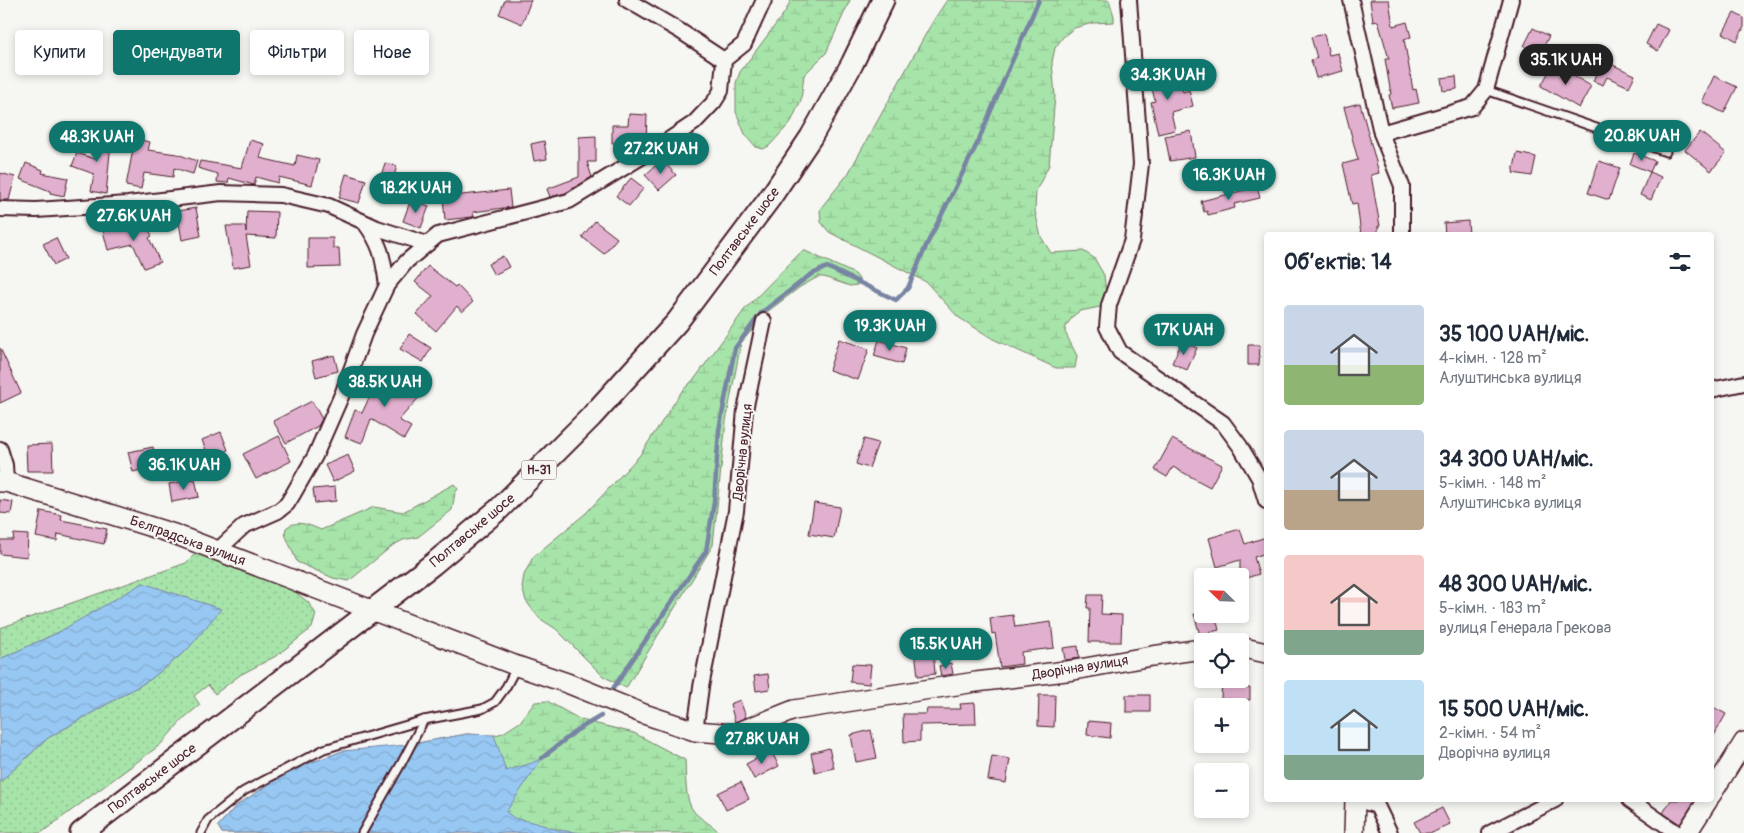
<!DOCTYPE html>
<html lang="uk">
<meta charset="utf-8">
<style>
body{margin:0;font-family:Pangolin,sans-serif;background:#f6f6f7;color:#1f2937;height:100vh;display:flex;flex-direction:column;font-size:19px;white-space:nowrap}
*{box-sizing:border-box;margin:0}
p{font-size:16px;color:#747a83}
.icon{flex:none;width:28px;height:28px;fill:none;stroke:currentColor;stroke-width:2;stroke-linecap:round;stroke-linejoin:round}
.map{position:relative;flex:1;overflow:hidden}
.drawer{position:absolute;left:1264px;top:232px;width:450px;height:570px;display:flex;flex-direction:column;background:#fff;border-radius:5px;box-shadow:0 2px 8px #0003}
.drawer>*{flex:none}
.banner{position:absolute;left:15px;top:30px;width:475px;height:45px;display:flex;gap:10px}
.needle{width:32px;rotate:293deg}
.fabs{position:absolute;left:1194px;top:568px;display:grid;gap:10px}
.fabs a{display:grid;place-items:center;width:55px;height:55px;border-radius:5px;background:#fff;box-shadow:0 2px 8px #0003;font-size:25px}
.price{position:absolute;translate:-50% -42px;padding:0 11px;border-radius:18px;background:#0f766e;color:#fff;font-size:16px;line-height:32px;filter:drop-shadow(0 1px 2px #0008)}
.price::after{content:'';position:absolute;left:50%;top:30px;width:15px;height:11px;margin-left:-8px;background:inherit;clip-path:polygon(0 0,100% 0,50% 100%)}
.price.selected{background:#222;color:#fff}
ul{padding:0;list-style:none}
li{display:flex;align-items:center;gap:15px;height:125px;padding:0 20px}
li span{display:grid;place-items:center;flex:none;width:140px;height:100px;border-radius:5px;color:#555}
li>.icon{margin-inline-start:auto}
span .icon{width:60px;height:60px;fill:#fffc;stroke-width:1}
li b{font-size:21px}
h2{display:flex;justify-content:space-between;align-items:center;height:60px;padding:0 20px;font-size:21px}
.chip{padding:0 18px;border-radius:5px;background:#fff;box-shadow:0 2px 8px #0003;font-size:18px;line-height:45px}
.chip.selected{background:#0f766e;color:#fff}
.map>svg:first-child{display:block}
.grass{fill:url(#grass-dots);stroke:#78826a}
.wetland{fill:url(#wetland-marsh);stroke:#78826a}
.water{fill:url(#water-waves);stroke:#7884a3}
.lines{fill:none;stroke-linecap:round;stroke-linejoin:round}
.stream{stroke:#7884a3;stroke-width:4.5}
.building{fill:#e1b0cf;stroke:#4a1f2b}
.lane-casing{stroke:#4a1f2b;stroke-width:11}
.street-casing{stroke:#4a1f2b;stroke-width:18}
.secondary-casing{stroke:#4a1f2b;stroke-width:22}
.primary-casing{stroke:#4a1f2b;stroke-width:25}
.lane{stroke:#f6f6f2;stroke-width:7}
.street{stroke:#f6f6f2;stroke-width:14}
.secondary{stroke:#f6f6f2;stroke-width:19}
.primary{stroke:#f6f6f2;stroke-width:21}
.labels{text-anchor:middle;stroke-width:4;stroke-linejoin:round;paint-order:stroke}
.shield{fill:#f6f6f2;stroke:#7e6067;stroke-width:1}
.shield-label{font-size:12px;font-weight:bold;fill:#4a1f2b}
.street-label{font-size:14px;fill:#4a1f2b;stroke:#f6f6f2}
</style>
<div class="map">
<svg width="1744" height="833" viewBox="0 0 1744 833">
<defs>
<pattern id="grass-dots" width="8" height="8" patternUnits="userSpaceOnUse" patternTransform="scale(1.25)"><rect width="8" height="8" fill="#a7e4aa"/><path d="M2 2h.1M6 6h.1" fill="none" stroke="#91c392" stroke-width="1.8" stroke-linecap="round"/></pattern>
<pattern id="wetland-marsh" width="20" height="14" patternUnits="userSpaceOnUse" patternTransform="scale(1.25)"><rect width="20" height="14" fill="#a7e4aa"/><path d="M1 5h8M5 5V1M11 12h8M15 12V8" fill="none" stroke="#91c392"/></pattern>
<pattern id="water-waves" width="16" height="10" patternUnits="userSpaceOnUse" patternTransform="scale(1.25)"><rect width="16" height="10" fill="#97c8f3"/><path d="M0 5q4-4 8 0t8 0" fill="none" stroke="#84abd0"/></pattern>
</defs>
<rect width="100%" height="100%" fill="#f6f6f2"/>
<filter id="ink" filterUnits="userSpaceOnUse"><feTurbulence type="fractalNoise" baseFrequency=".02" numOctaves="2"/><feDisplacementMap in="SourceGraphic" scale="10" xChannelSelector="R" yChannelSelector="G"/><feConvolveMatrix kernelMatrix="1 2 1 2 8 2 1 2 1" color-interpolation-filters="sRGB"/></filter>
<g filter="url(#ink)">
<!-- grass -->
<path class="grass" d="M199,554L291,589L308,602L316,614L312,628L276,656L240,675L215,694L208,685L194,696L200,705L184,718L160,745L41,833H0V782L48,738L151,679L188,649L57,633L0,659V628L186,563L194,555Z"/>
<!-- wetland -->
<g class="wetland">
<path d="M791,0H850L826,53L804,75L801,100L791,122L769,146L763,149L756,147L745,134L736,112V83L740,72L785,12Z"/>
<path d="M947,0H1109L1114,16V22L1093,23L1074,28L1063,37L1055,48L1052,62L1055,96L1049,165L1036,191L1035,211L1041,237L1051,253L1083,251L1094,258L1104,275L1106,294L1100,307L1080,311L1074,315L1066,326L1065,332L1077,356L1075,368H1056L993,339L958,317L926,282L829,232L821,222L820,209L848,174L933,21Z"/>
<path d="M803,250L855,274L859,279L857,285L850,286L824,277H818L800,287L767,312L741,343L726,421L713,545L626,688L603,676L556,629L539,618L526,601L522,587L524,575L533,557L586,513L640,455L682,391L696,377L745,309Z"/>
<path d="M454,484L458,489L455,493L452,510L418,537L403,540L392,546L349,581L333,578L297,562L285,534L286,528C297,519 309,525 321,530L374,507L403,512Z"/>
<path d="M547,701L581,720L634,733L685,760C686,776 684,801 695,813C703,821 713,825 720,833H222L218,826L236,806L291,770L343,751H374L467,734L491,736L503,733L520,722L535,702Z"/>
</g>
<!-- water -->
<g class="water">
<path d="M143,583L221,609L188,649L151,679L48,738L0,782V659L57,633Z"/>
<path d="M467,734L494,735L506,771L532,763L542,758L506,812L514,818L536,823L558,830L583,833H222L218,826L236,806L291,770L343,751L406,745Z"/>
</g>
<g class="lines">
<!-- stream -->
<g class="stream">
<path d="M612,690L706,551L714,502L719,430L735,348L761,313L810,275L827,267L896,300L908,288L926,246L977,144L1006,75L1039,0"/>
<path d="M542,758L577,730L601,716"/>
</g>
</g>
<!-- building -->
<g class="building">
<path d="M505,0H531L522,24L499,14Z"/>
<path d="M1370,0H1389L1393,26L1407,22L1411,37L1404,39L1413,90L1416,89L1419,103L1392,108L1389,95L1391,94L1385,59H1389L1378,21L1373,22Z"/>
<path d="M1734,13L1744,18V27L1737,41L1723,33Z"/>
<path d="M1656,24L1669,30L1658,51L1646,44Z"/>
<path d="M1533,28L1549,36L1540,54L1524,46Z"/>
<path d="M1324,34L1329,55L1338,53L1343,71L1316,78L1311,60L1317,58L1311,37Z"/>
<path d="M1602,60L1635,75L1629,87L1607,77L1603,85L1593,81Z"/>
<path d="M1553,64L1591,86L1579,108L1541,86Z"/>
<path d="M1178,72L1183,92L1189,90L1193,106L1171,112L1175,130L1158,134L1151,102L1155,101L1150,80Z"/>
<path d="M1456,76L1457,89L1443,91L1441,78Z"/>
<path d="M1714,76L1737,87L1724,113L1702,102Z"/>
<path d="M1360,103L1379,173L1371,175L1380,226H1378V235H1361L1357,203L1352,204L1343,164L1358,160L1344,107Z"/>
<path d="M629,114L647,115L646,144L612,143V125H628Z"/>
<path d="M99,131L112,132L106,194L91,191L94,174L72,166L77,153L95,159Z"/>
<path d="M1191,131L1195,157L1170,161L1165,136Z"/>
<path d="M1700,132L1726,153L1711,171L1685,150Z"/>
<path d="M596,136V162H587L592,177L566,193L550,197L547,189L579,177V137Z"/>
<path d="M135,139L150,142L148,150L177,154L197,161L193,174L174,168L173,177L144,173L141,189L126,186Z"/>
<path d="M250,140L264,144L260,158L295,166L297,155L319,160L312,185L279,177L278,183L256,177L254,185L229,178L228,183L217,182L218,174L198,168L200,161L242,168Z"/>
<path d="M544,141L547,159L534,161L531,144Z"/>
<path d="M1517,153L1536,157L1532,176L1513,173Z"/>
<path d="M1634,153L1655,161L1650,172L1630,164Z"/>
<path d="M662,160L676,175L659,190L645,175Z"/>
<path d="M1599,161L1620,168L1609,200L1588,193Z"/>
<path d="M26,163L43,170L42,173L68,178L64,196L50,193V191L20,179Z"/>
<path d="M385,163L397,166L392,183L380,179Z"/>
<path d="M1650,172L1661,177L1651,200L1640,195Z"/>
<path d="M0,173L15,177L9,200H0Z"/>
<path d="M346,174L366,180L359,203L339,198Z"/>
<path d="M631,178L644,188L629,206L616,196Z"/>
<path d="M1257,187L1260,198L1234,204L1235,208L1208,215L1207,211L1204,212L1201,201Z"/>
<path d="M509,190L511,207L473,212L474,217H472L445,220L443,197Z"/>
<path d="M411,199L429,206L421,228L403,221Z"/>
<path d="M196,208L201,236L182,240L177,211Z"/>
<path d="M247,211L277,212L276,238L246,236L251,265L233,268L226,226H245L246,232Z"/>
<path d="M145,221L152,236L149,238L160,262L144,268L133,244L108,250L103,231L119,227L126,228V230Z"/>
<path d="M595,221L617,238L604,254L582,237Z"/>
<path d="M1468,221L1469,235H1445L1444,223Z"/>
<path d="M56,238L66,259L54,265L43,244Z"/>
<path d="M308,238H333V248H339L340,267L308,268Z"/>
<path d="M503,256L509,267L494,275L488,264Z"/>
<path d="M428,266L455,287L457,285L473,302L462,312L457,306L436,331L417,314L433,296L415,282Z"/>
<path d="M409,334L431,348L423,362L400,349Z"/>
<path d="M839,339L869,349L858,380L829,370Z"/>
<path d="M879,340L906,348L902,364L874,356Z"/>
<path d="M1182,341L1197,348L1187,370L1172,363Z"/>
<path d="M1248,345H1260L1259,365H1248Z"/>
<path d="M0,348L21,393L0,403Z"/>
<path d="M334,355L338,371L316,377L312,361Z"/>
<path d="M381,372L404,383L406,380L422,394L399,420L411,427L404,439L371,419L362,443L345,437L355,410L362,413Z"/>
<path d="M312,401L322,419L318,426L286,443L273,421Z"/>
<path d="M221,432L228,450L209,458L202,440Z"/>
<path d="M279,436L291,461L256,479L243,454Z"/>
<path d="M864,439L878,443L869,468L856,464Z"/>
<path d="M1172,439L1222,465L1210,487L1173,467L1167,477L1155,470Z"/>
<path d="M52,444L53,471H27L26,445Z"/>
<path d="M153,447L157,466L133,472L128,452Z"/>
<path d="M348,455L355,471L333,482L325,465Z"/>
<path d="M195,479L199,497L172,502L169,484Z"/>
<path d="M335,487L336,501L315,503L313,489Z"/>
<path d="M0,500L13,502L11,514L0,513Z"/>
<path d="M814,503L840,507L834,538L809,534Z"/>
<path d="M41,511L62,515L61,520L107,529L104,544L58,534L57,541L36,537Z"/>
<path d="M1240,529L1245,544L1266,537V553L1254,557L1259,574L1240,580V560L1217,567L1209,538Z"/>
<path d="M14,534L28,535L27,557L0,554V540H13Z"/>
<path d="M1088,595H1102L1101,614L1122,615L1121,642H1089L1090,608H1087Z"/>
<path d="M1194,614H1215L1219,630L1200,635Z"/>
<path d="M1013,615L1015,627L1051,622L1054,648L1021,652L1022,664L1000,667L995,633L992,634L990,618Z"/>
<path d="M1078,646L1079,658L1065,660L1063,648Z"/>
<path d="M933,649L935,674L918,676L915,651Z"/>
<path d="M951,663L953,674L941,676L939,666Z"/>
<path d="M852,664L871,665L869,684L850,682Z"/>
<path d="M768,674L770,689L756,691L754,676Z"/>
<path d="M1222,679H1236L1235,688H1250V700L1221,699Z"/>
<path d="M1039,695H1055L1054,727L1038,726Z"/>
<rect x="1126" y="695" width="24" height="17"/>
<path d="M740,700L746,717L735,722L730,704Z"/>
<path d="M975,703L976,724L920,725V741L904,742L903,714H926L927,709H961L960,704Z"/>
<path d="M1711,706L1726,714L1711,741Z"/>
<path d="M1088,721L1111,723L1110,738L1087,735Z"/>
<path d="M871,730L877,758L856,762L851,735Z"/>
<path d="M829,748L834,768L815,772L811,753Z"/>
<path d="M771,751L779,766L754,779L746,764Z"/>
<path d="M992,756L1010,759L1006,783L988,780Z"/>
<path d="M741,782L749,799L726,810L718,793Z"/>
<path d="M1671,800H1695L1680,824L1663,813Z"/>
<path d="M1442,808L1450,824L1432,833H1420L1414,822Z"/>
</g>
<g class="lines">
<!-- lane casing -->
<g class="lane-casing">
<g id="lane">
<path d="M1486,90L1666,152"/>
<path d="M201,833L208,820L244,791L324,749L424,720L482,709L495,702L506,687L517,666"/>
<path d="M362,833L401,764L424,720"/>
</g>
</g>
<!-- street casing -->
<g class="street-casing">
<g id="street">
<path d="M627,0L680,31L724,60"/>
<path d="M1129,0L1141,164L1132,240L1109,305L1107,327L1120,352L1223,423L1240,446L1259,478L1266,501"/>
<path d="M1351,0L1381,133L1402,186V235"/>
<path d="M1381,133L1472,107L1486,90L1511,0"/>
<path d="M0,209L36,210L128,204L221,193L281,195L329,206L377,228L427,244"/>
<path d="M365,223C382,246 383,258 387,285"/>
<path d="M1711,390L1744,383"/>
<path d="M0,449L5,465L6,482"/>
<path d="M218,550L244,526L278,511L287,504L292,496L315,456L343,392L364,334L387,285L407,261L438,235L569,201L661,145L694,123L714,102L721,91L724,60L744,44L764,0"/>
<path d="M695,731L701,687L736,511L745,410L764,321"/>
<path d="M1359,800L1377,806L1390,833"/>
<path d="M1630,800L1677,833"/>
<path d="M1490,833L1555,800"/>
</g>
</g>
<!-- secondary casing -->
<g class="secondary-casing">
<g id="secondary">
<path d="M0,482H6L174,534L517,666L567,683L644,714L695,731L734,734L794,710L976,682L1074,670L1152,656L1202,649"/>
<path d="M1240,647L1266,653"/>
<path d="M1711,795L1744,742"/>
<path d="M1354,833L1355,800"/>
<path d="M1687,833L1708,800"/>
</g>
</g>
<!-- primary casing -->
<g class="primary-casing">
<path id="primary" d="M81,833L433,564L499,509L591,417L677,322L770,198L811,137L852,64L883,0"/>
</g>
<!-- lane -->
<use href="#lane" class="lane"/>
<!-- street -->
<use href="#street" class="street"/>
<!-- secondary -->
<use href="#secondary" class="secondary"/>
<!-- primary -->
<use href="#primary" class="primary"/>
</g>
</g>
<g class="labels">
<!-- shield labels -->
<rect class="shield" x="521.5" y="460.5" width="35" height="19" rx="4"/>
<g class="shield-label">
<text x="539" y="474">Н-31</text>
</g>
<!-- street labels -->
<g class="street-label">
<text transform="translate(744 231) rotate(-53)" y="5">Полтавське шосе</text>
<text transform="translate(742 452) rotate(-84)" y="5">Дворічна вулиця</text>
<text transform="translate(472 530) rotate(-40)" y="5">Полтавське шосе</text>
<text transform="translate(188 540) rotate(20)" y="5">Бєлградська вулиця</text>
<text transform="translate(1080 667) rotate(-9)" y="5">Дворічна вулиця</text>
<text transform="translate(152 778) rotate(-37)" y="5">Полтавське шосе</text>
</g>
</g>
</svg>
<div class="fabs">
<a><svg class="needle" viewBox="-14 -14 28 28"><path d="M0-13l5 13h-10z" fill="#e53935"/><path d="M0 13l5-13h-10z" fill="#747a83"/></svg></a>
<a><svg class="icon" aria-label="locate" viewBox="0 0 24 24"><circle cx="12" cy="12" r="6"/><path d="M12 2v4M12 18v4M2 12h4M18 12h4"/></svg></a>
<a>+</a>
<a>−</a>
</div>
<b class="price selected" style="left:1566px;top:86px">35.1K UAH</b>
<b class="price" style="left:1168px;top:101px">34.3K UAH</b>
<b class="price" style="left:1642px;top:162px">20.8K UAH</b>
<b class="price" style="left:97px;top:163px">48.3K UAH</b>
<b class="price" style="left:661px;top:175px">27.2K UAH</b>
<b class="price" style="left:1229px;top:201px">16.3K UAH</b>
<b class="price" style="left:416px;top:214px">18.2K UAH</b>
<b class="price" style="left:134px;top:242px">27.6K UAH</b>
<b class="price" style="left:890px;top:352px">19.3K UAH</b>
<b class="price" style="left:1184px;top:356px">17K UAH</b>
<b class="price" style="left:385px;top:408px">38.5K UAH</b>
<b class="price" style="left:184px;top:491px">36.1K UAH</b>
<b class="price" style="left:946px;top:670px">15.5K UAH</b>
<b class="price" style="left:762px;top:765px">27.8K UAH</b>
<div class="banner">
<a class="chip">Купити</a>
<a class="chip selected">Орендувати</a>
<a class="chip">Фільтри</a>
<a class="chip">Нове</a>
</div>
<section class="drawer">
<h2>Об’єктів: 14<svg class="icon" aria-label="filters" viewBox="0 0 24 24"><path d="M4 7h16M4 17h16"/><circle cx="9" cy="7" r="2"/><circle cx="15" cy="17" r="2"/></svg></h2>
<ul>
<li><span style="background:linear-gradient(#c9d6e8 60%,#8fb573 0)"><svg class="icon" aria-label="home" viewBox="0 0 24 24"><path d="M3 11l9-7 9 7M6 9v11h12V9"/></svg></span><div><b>35 100 UAH/міс.</b><p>4-кімн. · 128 m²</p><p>Алуштинська вулиця</p></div></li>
<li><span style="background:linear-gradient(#c9d6e8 60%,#b9a48a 0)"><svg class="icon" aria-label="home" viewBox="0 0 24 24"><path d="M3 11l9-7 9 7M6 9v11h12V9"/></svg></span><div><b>34 300 UAH/міс.</b><p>5-кімн. · 148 m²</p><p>Алуштинська вулиця</p></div></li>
<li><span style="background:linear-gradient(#f6c9c9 75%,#7fa58c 0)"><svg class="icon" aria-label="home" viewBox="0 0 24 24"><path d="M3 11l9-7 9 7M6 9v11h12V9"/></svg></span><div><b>48 300 UAH/міс.</b><p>5-кімн. · 183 m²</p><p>вулиця Генерала Грекова</p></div></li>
<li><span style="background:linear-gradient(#bfe0f5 75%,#7fa58c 0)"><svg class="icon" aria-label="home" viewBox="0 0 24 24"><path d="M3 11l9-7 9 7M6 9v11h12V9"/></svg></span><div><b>15 500 UAH/міс.</b><p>2-кімн. · 54 m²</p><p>Дворічна вулиця</p></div></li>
</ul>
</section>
</div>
